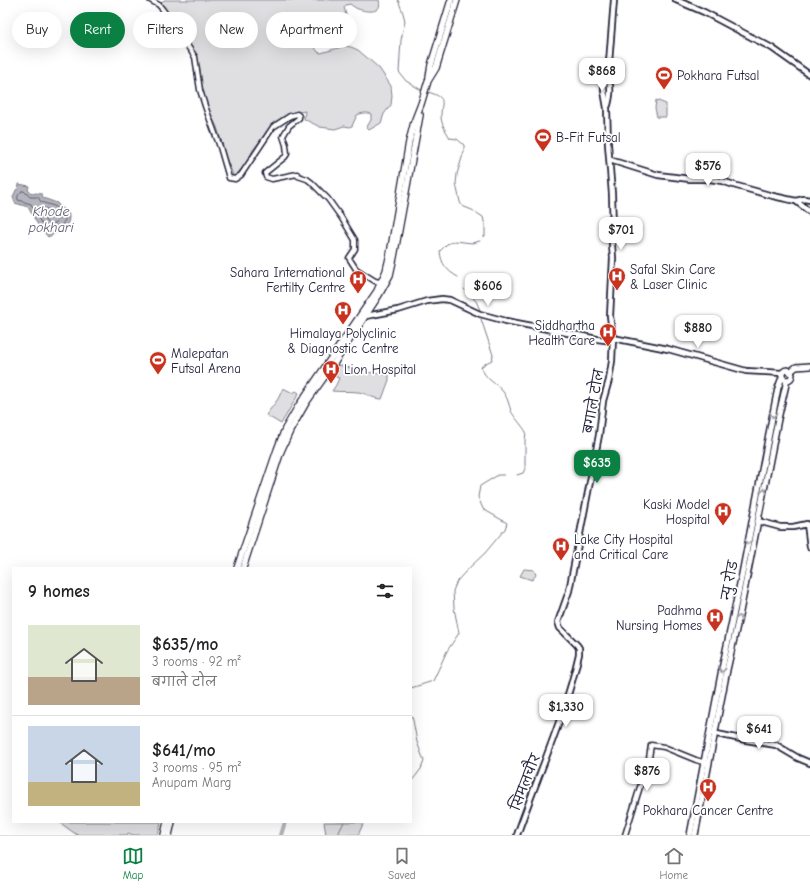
<!DOCTYPE html>
<meta charset="utf-8">
<style>
body{margin:0;font-family:"Comic Neue","Playpen Sans Deva",sans-serif;background:#f6f6f6;color:#202124;height:100vh;display:flex;flex-direction:column;font-size:15px;white-space:nowrap}
*{box-sizing:border-box;margin:0}
p{font-size:13px;color:#757577}
.icon{flex:none;width:22px;height:22px;fill:none;stroke:currentColor;stroke-width:2;stroke-linecap:round;stroke-linejoin:round}
.map{position:relative;flex:1;overflow:hidden}
.details{position:absolute;left:12px;top:567px;width:400px;height:256px;display:flex;flex-direction:column;background:#fff;border-radius:0px;box-shadow:0 4px 16px #0002}
.details>*{flex:none}
.guide{position:absolute;left:12px;top:12px;width:400px;height:36px;display:flex;gap:8px}
.price{position:absolute;translate:-50% -34px;padding:0 9px;border-radius:8px;background:#fff;color:#222;font-size:13px;line-height:26px;filter:drop-shadow(0 1px 2px #0008)}
.price::after{content:'';position:absolute;left:50%;top:24px;width:12px;height:9px;margin-left:-6px;background:inherit;clip-path:polygon(0 0,100% 0,50% 100%)}
.price.current{background:#0b8043;color:#fff}
ul{padding:0;list-style:none}
li{display:flex;align-items:center;gap:12px;height:100px;padding:0 16px}
li+li{border-top:1px solid #e0e0e0}
li span{display:grid;place-items:center;flex:none;width:112px;height:80px;border-radius:0px;color:#555}
li>.icon{margin-inline-start:auto}
span .icon{width:48px;height:48px;fill:#fffc;stroke-width:1}
li b{font-size:17px}
h2{display:flex;justify-content:space-between;align-items:center;height:48px;padding:0 16px;font-size:17px}
.pill{padding:0 14px;border-radius:18px;background:#fff;box-shadow:0 4px 16px #0002;font-size:14px;line-height:36px}
.pill.current{background:#0b8043;color:#fff}
.dock{display:flex;justify-content:space-around;align-items:center;height:56px;border-top:1px solid #e0e0e0;background:#fff;font-size:11px;color:#757577}
.dock a{display:grid;justify-items:center;gap:2px}
.dock .current{color:#0b8043}
.map>svg:first-child{display:block}
.green{fill:#dfdfe2;stroke:#80808e}
.water{fill:#b4b4bc;stroke:#7a7a88}
.lines{fill:none;stroke-linecap:round;stroke-linejoin:round}
.shore{stroke:#5c5c6f;stroke-width:1}
.stream{stroke:#7a7a88;stroke-width:1}
.canal{stroke:#b4b4bc;stroke-width:4}
.tertiary-casing{stroke:#22223b;stroke-width:7}
.secondary-casing{stroke:#22223b;stroke-width:8}
.primary-casing{stroke:#22223b;stroke-width:8}
.trunk-casing{stroke:#22223b;stroke-width:8}
.tertiary{stroke:#fff;stroke-width:4}
.secondary{stroke:#fff;stroke-width:4.5}
.primary{stroke:#fff;stroke-width:5}
.trunk{stroke:#fff;stroke-width:5.5}
.oneway{stroke:#9c9ca7}
.labels{text-anchor:middle;stroke-width:3.5;stroke-linejoin:round;paint-order:stroke}
.poi-label{font-size:13px;fill:#22223b;stroke:#fff;text-anchor:start}
.street-label{font-size:13px;fill:#22223b;stroke:#fff}
.water-label{font-size:14px;font-style:italic;fill:#5c5c6f;stroke:#fff}
</style>
<div class="map">
<svg width="810" height="835" viewBox="0 0 810 835">
<rect width="100%" height="100%" fill="#fff"/>
<filter id="ink" filterUnits="userSpaceOnUse"><feTurbulence type="fractalNoise" baseFrequency=".025" numOctaves="2"/><feDisplacementMap in="SourceGraphic" scale="8" xChannelSelector="R" yChannelSelector="G"/><feConvolveMatrix kernelMatrix="1 2 1 2 8 2 1 2 1" color-interpolation-filters="sRGB"/></filter>
<g filter="url(#ink)">
<!-- green -->
<g class="green">
<path d="M164,0H379C383,14 367,12 358,9C355,8 353,6 350,4L346,5L344,7C346,17 349,18 341,26L333,25L331,31L329,33L326,31L317,34C311,43 313,45 318,52L321,53L345,46L351,47L358,50L379,68L391,86L392,96L391,105L384,114L381,123L369,130L367,128L368,125L371,120V114C367,112 362,113 357,115L352,126L350,127L344,126L335,129L320,127L304,119L305,111L289,114L273,123L253,150L246,164L234,177L226,158L217,127L207,107L200,79V68L196,57L183,38L181,33L161,3Z"/>
<path d="M656,100L666,104V117H657L655,108Z"/>
<path d="M338,365L366,372L389,375V380L382,399C372,399 367,393 358,392C349,391 341,392 332,391L336,385L339,378L331,375Z"/>
<path d="M283,388L293,393L296,391L299,393L281,424L266,415L278,399Z"/>
<path d="M524,569L534,570L536,575L532,580L520,576Z"/>
<path d="M59,822H161L158,835H133L128,833L127,835H77Z"/>
<path d="M324,822H364L358,835H326Z"/>
</g>
<!-- water -->
<path class="water" d="M19,184L29,186L28,190L32,194L36,193L42,194L43,198L57,203C60,208 65,208 67,212C69,214 69,215 69,218C69,228 56,233 48,237L38,225L28,207L15,203L13,197L16,190L18,189Z"/>
<g class="lines">
<!-- shore -->
<g class="shore">
<path d="M22,191H24L30,197H38L41,202L54,206L57,209L64,213L65,220L61,226L50,231H48L41,223L31,204L18,200C17,195 19,194 22,191Z"/>
<path d="M41,208L51,210L59,216V219C57,222 53,226 49,225L45,220L40,210Z"/>
</g>
<!-- stream -->
<g class="stream">
<path d="M398,0L403,13L405,21L401,40L399,72L406,81L423,91"/>
<path d="M428,92C448,98 441,101 441,116C441,124 446,131 450,138L457,139L464,145V151L457,174L456,184L460,202L462,206L472,210L483,217L485,226V236L483,237"/>
<path d="M458,277C447,271 441,264 440,251L447,244L455,241L472,243L480,241"/>
<path d="M464,289L476,301L480,310"/>
<path d="M481,319L493,355L492,360L486,363L481,367C487,382 495,381 504,393C508,399 509,405 511,411C514,417 522,425 526,432L525,440V469L523,473L517,475"/>
<path d="M411,688L433,681L447,651L459,633L454,608L453,591L457,581L467,570L485,553L505,529L507,523L483,509L478,497L480,486L498,475H504"/>
<path d="M411,715L413,720L417,742L424,761L421,769L411,782"/>
<path d="M340,835L339,832L344,822"/>
</g>
<!-- canal -->
<path class="canal" d="M281,835L285,822"/>
<!-- tertiary casing -->
<g class="tertiary-casing">
<g id="tertiary">
<path d="M150,0L159,5L163,10L195,57L200,90L205,106L220,147L229,178L235,179L241,175L273,127L290,116L297,114L299,116V118L289,126L283,136L286,145L287,154L285,157L265,173L266,177L272,179L297,174L298,176L307,179L311,182L328,199L341,217L355,240V249L349,258L356,269L375,281L384,283"/>
<path d="M625,835L649,758L651,745L664,747L696,760L706,763"/>
</g>
</g>
<!-- secondary casing -->
<g class="secondary-casing">
<g id="secondary">
<path d="M676,0L704,12L772,48L810,75"/>
<path d="M608,105C611,93 611,88 608,75"/>
<path d="M610,160L658,175L690,179H710L722,181L737,186L773,196L796,201L810,212"/>
<path d="M796,201L804,199L810,200"/>
<path d="M365,315L366,316L398,310L427,301L442,299L450,300L480,314L506,321L558,331L597,339L613,341"/>
<path d="M613,338L668,349L746,371L782,373"/>
<path d="M758,521L780,527H793L807,524L810,547"/>
<path d="M712,733L746,740L776,745L798,758L810,763"/>
<path d="M517,835C538,775 565,716 579,654V648L577,645L560,628L558,622L569,591L599,435L603,401L609,380L612,361L613,338L610,316L613,258L612,245L613,230L612,194L608,144L607,108L604,91V85L608,75L614,0"/>
</g>
</g>
<!-- primary casing -->
<g class="primary-casing">
<g id="primary">
<circle cx="787" cy="375" r="5"/>
<path d="M790,372L796,367L810,366"/>
<path d="M690,835L722,669L742,574L772,418L778,388L782,377"/>
<path d="M695,835L727,670L740,612L778,419L787,380"/>
</g>
</g>
<!-- trunk casing -->
<g class="trunk-casing">
<g id="trunk">
<path d="M429,77L431,65L451,0"/>
<path d="M237,568L277,450L285,429L299,405L377,291L386,271L390,254L409,142L414,122L421,104L428,81L436,68L457,0"/>
<path d="M243,568L281,451L290,431L306,403L335,362L379,295L390,275L394,257L420,115"/>
<path d="M164,835L167,822"/>
<path d="M169,835L172,822"/>
</g>
</g>
<!-- tertiary -->
<use href="#tertiary" class="tertiary"/>
<!-- secondary -->
<use href="#secondary" class="secondary"/>
<!-- primary -->
<use href="#primary" class="primary"/>
<!-- trunk -->
<use href="#trunk" class="trunk"/>
</g>
<!-- one-way arrows -->
<defs><path id="oneway-chevron" d="M-2-3.5L2.5 0L-2 3.5" fill="none" stroke-width="1.6" stroke-linecap="round" stroke-linejoin="round"/></defs>
<g class="oneway">
<use href="#oneway-chevron" transform="translate(773 415) rotate(101)"/>
<use href="#oneway-chevron" transform="translate(764 491) rotate(-78)"/>
<use href="#oneway-chevron" transform="translate(748 542) rotate(101)"/>
<use href="#oneway-chevron" transform="translate(739 618) rotate(-78)"/>
<use href="#oneway-chevron" transform="translate(722 670) rotate(101)"/>
</g>
</g>
<!-- icons -->
<defs>
<g id="stadium-pin" transform="scale(0.9)"><path d="M0 17L-7.5 6A9.5 9.5 0 1 1 7.5 6Z" fill="#c8321e" stroke="#fff"/><path d="M0-5a6.5 5 0 1 0 0 10a6.5 5 0 1 0 0-10ZM-3.5-1.8h7v3.6h-7Z" fill="#fff"/></g>
<g id="hospital-pin" transform="scale(0.9)"><path d="M0 17L-7.5 6A9.5 9.5 0 1 1 7.5 6Z" fill="#c8321e" stroke="#fff"/><path d="M-5-5h3v3.5h4V-5h3V5h-3V1.5h-4V5h-3Z" fill="#fff"/></g>
</defs>
<g fill-rule="evenodd">
<use href="#stadium-pin" x="664" y="75"/>
<use href="#stadium-pin" x="543" y="137"/>
<use href="#hospital-pin" x="617" y="276"/>
<use href="#hospital-pin" x="358" y="279"/>
<use href="#hospital-pin" x="343" y="310"/>
<use href="#hospital-pin" x="608" y="332"/>
<use href="#stadium-pin" x="158" y="360"/>
<use href="#hospital-pin" x="331" y="369"/>
<use href="#hospital-pin" x="723" y="511"/>
<use href="#hospital-pin" x="561" y="546"/>
<use href="#hospital-pin" x="715" y="617"/>
<use href="#hospital-pin" x="708" y="787"/>
</g>
<g class="labels">
<!-- poi labels -->
<g class="poi-label">
<text x="677" y="80">Pokhara Futsal</text>
<text x="556" y="142">B-Fit Futsal</text>
<text x="630" y="274">Safal Skin Care<tspan x="630" dy="15">&amp; Laser Clinic</tspan></text>
<text x="345" y="277" text-anchor="end">Sahara International<tspan x="345" dy="15">Fertilty Centre</tspan></text>
<text x="595" y="330" text-anchor="end">Siddhartha<tspan x="595" dy="15">Health Care</tspan></text>
<text x="343" y="338" text-anchor="middle">Himalaya Polyclinic<tspan x="343" dy="15">&amp; Diagnostic Centre</tspan></text>
<text x="171" y="358">Malepatan<tspan x="171" dy="15">Futsal Arena</tspan></text>
<text x="344" y="374">Lion Hospital</text>
<text x="710" y="509" text-anchor="end">Kaski Model<tspan x="710" dy="15">Hospital</tspan></text>
<text x="574" y="544">Lake City Hospital<tspan x="574" dy="15">and Critical Care</tspan></text>
<text x="702" y="615" text-anchor="end">Padhma<tspan x="702" dy="15">Nursing Homes</tspan></text>
<text x="708" y="815" text-anchor="middle">Pokhara Cancer Centre</text>
</g>
<!-- street labels -->
<g class="street-label">
<text transform="translate(593 401) rotate(-80)" y="5">बगाले टोल</text>
<text transform="translate(729 580) rotate(-79)" y="5">न्यु रोड</text>
<text transform="translate(525 782) rotate(-69)" y="5">सिमलचौर</text>
</g>
<!-- water labels -->
<g class="water-label">
<text x="51" y="216">Khode<tspan x="51" dy="16">pokhari</tspan></text>
</g>
</g>
</svg>
<b class="price" style="left:602px;top:92px">$868</b>
<b class="price" style="left:708px;top:187px">$576</b>
<b class="price" style="left:621px;top:251px">$701</b>
<b class="price" style="left:488px;top:307px">$606</b>
<b class="price" style="left:698px;top:349px">$880</b>
<b class="price current" style="left:597px;top:484px">$635</b>
<b class="price" style="left:566px;top:728px">$1,330</b>
<b class="price" style="left:759px;top:750px">$641</b>
<b class="price" style="left:647px;top:792px">$876</b>
<div class="guide">
<a class="pill">Buy</a>
<a class="pill current">Rent</a>
<a class="pill">Filters</a>
<a class="pill">New</a>
<a class="pill">Apartment</a>
</div>
<section class="details">
<h2>9 homes<svg class="icon" aria-label="filters" viewBox="0 0 24 24"><path d="M4 7h16M4 17h16"/><circle cx="9" cy="7" r="2"/><circle cx="15" cy="17" r="2"/></svg></h2>
<ul>
<li><span style="background:linear-gradient(#dfe7d0 65%,#b9a48a 0)"><svg class="icon" aria-label="home" viewBox="0 0 24 24"><path d="M3 11l9-7 9 7M6 9v11h12V9"/></svg></span><div><b>$635/mo</b><p>3 rooms · 92 m²</p><p>बगाले टोल</p></div></li>
<li><span style="background:linear-gradient(#c9d6e8 70%,#c2b280 0)"><svg class="icon" aria-label="home" viewBox="0 0 24 24"><path d="M3 11l9-7 9 7M6 9v11h12V9"/></svg></span><div><b>$641/mo</b><p>3 rooms · 95 m²</p><p>Anupam Marg</p></div></li>
</ul>
</section>
</div>
<nav class="dock">
<a class="current"><svg class="icon" aria-label="map" viewBox="0 0 24 24"><path d="M3 6l6-2 6 2 6-2v14l-6 2-6-2-6 2zM9 4v14M15 6v14"/></svg>Map</a>
<a><svg class="icon" aria-label="saved" viewBox="0 0 24 24"><path d="M7 4h10v16l-5-4-5 4z"/></svg>Saved</a>
<a><svg class="icon" aria-label="home" viewBox="0 0 24 24"><path d="M3 11l9-7 9 7M6 9v11h12V9"/></svg>Home</a>
</nav>
